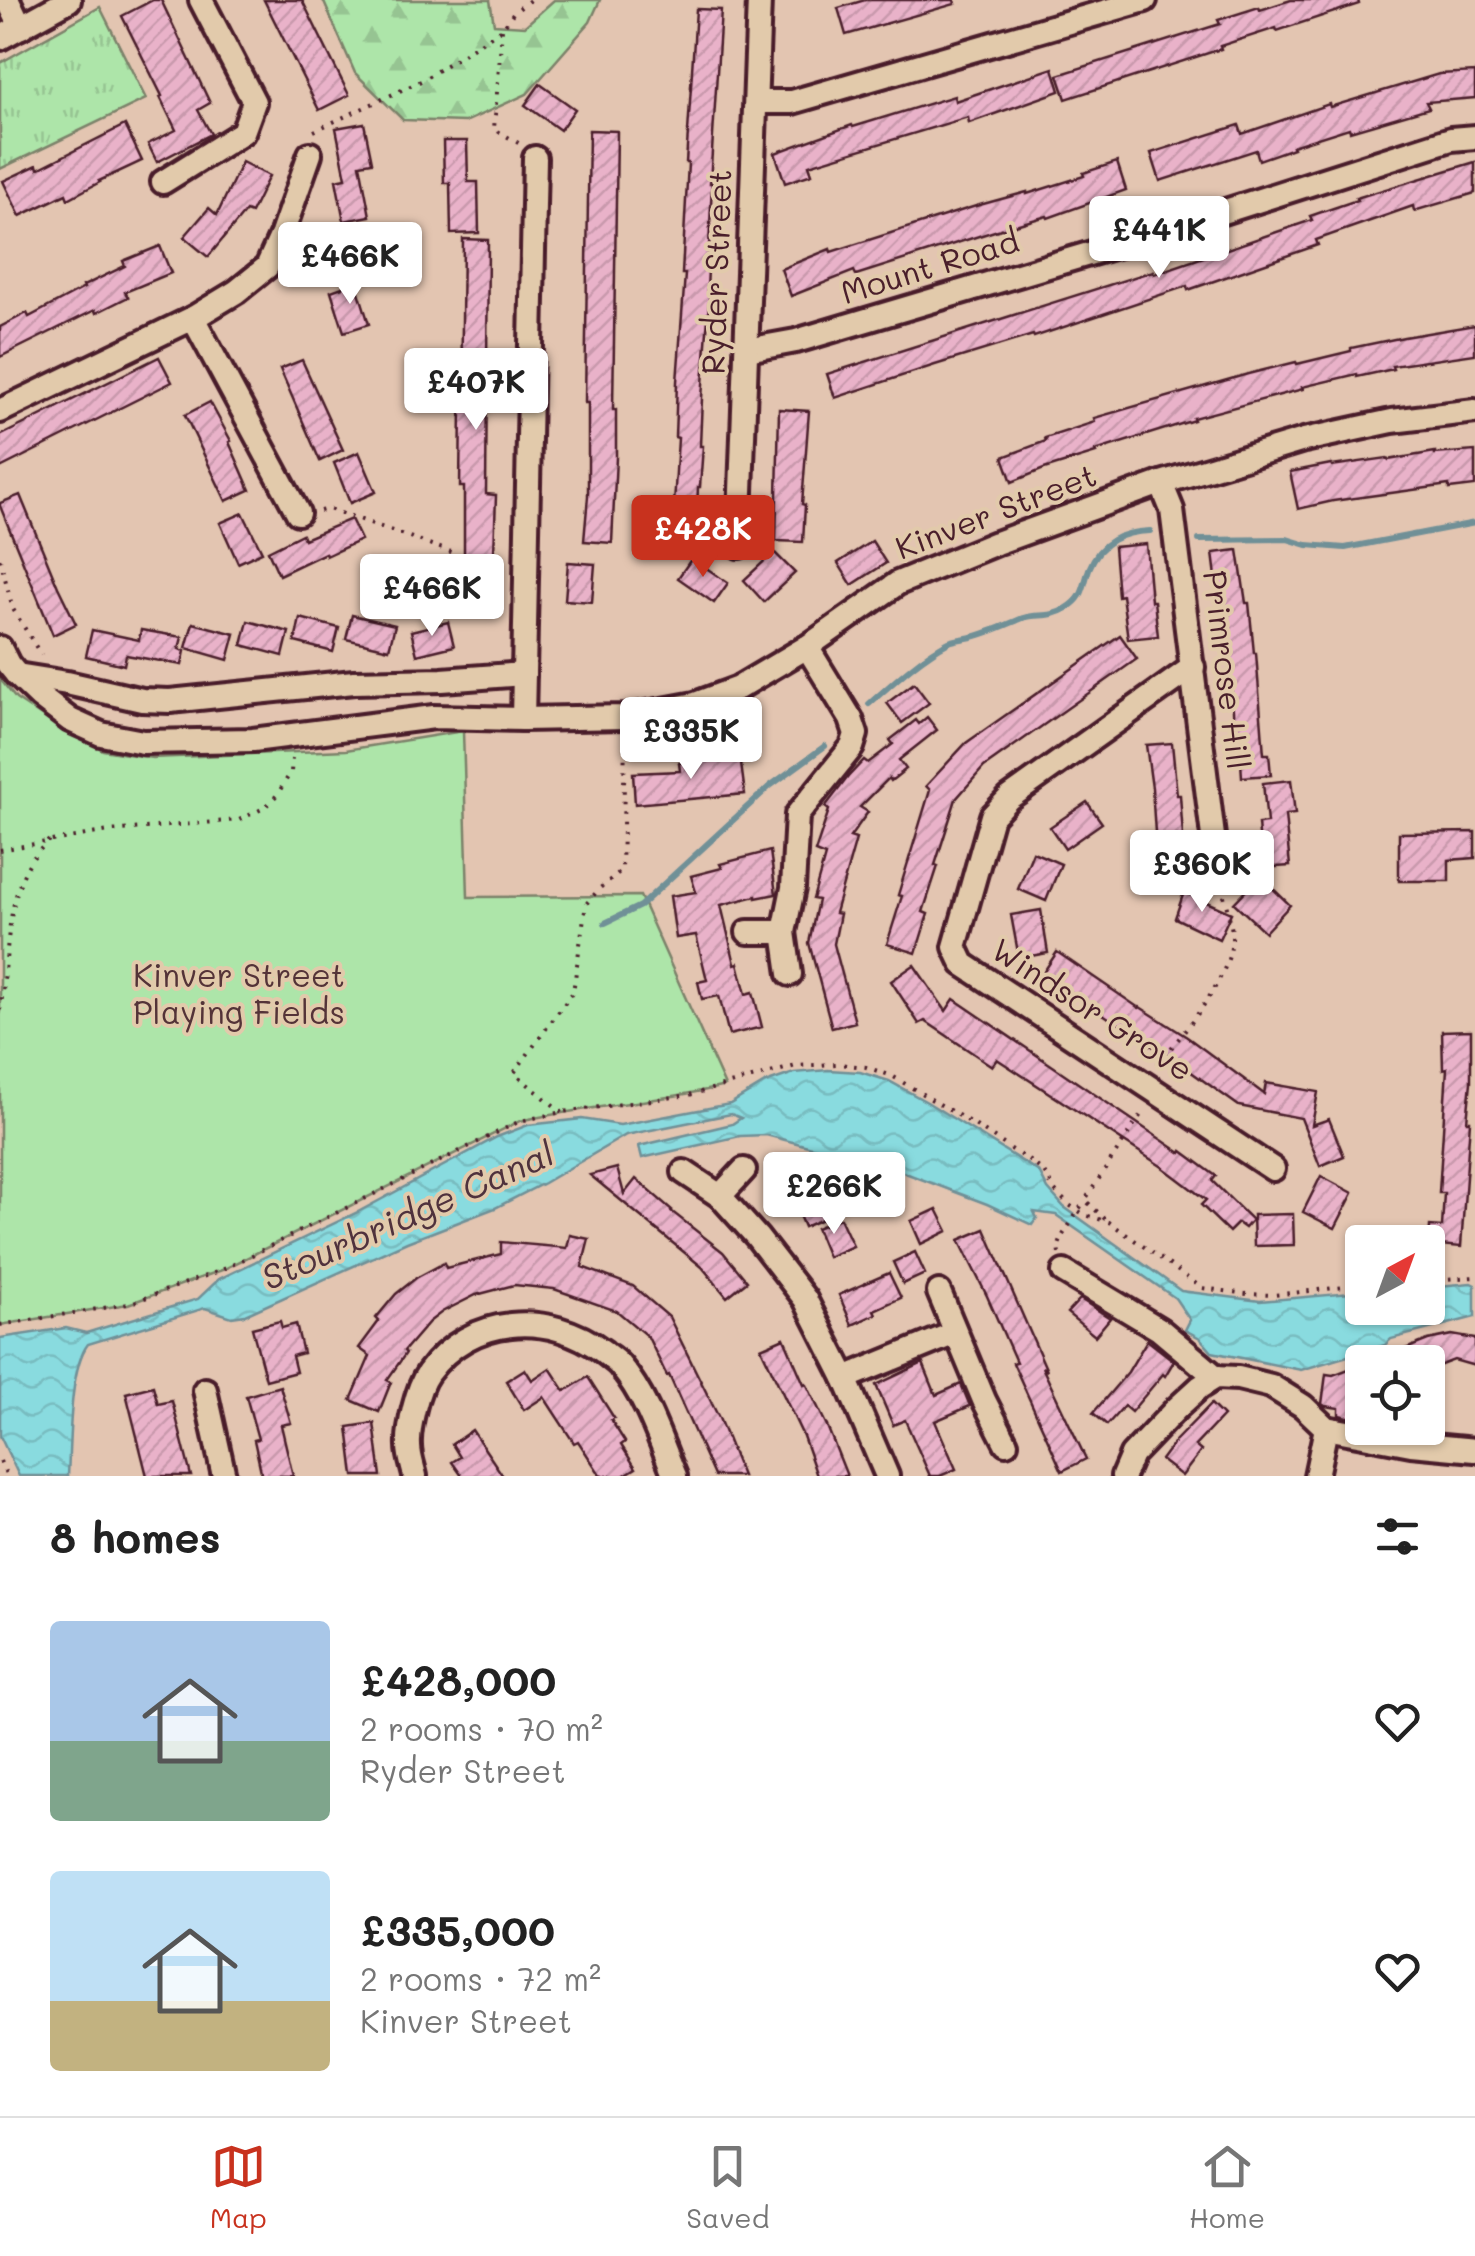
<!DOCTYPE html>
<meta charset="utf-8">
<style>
body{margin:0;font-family:Mali,sans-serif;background:#f6f6f6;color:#222;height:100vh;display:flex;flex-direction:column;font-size:38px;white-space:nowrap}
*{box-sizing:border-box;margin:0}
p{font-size:32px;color:#767676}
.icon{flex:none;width:55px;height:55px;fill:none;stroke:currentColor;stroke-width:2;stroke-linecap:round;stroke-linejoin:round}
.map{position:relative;height:1476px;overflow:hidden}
.side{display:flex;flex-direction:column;background:#fff;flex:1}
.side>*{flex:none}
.needle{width:65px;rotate:41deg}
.buttons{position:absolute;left:1345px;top:1225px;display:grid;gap:20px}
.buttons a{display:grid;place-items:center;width:100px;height:100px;border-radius:10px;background:#fff;box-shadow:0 2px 8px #0004;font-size:50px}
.price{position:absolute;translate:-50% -85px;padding:0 22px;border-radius:10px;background:#fff;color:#222;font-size:32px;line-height:65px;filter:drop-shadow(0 2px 5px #0008)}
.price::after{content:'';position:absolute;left:50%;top:60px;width:30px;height:22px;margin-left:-15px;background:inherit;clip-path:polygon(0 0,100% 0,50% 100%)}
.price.on{background:#c8321e;color:#fff}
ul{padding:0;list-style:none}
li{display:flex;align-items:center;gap:30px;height:250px;padding:0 50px}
li span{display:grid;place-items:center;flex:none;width:280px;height:200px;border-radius:10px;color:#555}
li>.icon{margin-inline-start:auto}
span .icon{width:120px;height:120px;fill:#fffc;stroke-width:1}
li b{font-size:42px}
h2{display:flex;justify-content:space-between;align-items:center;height:120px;padding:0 50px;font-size:42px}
.tab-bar{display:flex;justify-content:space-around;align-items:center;height:140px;border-top:2px solid #e0e0e0;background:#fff;font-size:28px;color:#767676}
.tab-bar a{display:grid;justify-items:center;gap:5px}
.tab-bar .on{color:#c8321e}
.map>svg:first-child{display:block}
.grass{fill:url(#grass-tufts);stroke:#7c826a;stroke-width:2.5}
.forest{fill:url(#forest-firs);stroke:#7c826a;stroke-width:2.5}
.park{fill:#ade5a9;stroke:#7c826a;stroke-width:2.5}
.water{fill:url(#water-waves);stroke:#709097;stroke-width:2.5}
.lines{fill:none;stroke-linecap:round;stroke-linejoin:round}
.stream{stroke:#709097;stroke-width:6}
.building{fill:url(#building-hatch);stroke:#4a1f2b;stroke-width:2.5}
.minor-casing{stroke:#4a1f2b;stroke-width:30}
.path{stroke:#4a1f2b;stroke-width:4;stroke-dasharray:2.5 8;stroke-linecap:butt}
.minor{stroke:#e2caab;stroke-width:22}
.path-bridge{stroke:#4a1f2b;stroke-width:4;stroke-dasharray:2.5 8;stroke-linecap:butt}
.labels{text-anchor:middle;stroke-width:8;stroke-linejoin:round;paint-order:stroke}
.street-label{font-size:32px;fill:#4a1f2b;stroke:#e2caab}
.park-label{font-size:32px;fill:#543338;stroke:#e2caab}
.water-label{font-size:35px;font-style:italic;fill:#50323d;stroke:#e2caab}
</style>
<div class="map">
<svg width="1475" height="1476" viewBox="0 0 1475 1476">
<defs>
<pattern id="grass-tufts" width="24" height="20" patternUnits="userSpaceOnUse" patternTransform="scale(2.5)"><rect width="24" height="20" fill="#ade5a9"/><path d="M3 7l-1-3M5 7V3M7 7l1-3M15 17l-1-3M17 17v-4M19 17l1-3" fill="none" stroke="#96c492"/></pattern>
<pattern id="forest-firs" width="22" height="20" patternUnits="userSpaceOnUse" patternTransform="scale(2.5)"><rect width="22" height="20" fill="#ade5a9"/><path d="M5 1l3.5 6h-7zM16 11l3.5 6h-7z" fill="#96c492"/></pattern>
<pattern id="water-waves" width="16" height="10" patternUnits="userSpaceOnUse" patternTransform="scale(2.5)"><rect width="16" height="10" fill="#89dbdf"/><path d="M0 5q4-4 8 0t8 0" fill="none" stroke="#78bcc0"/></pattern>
<pattern id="building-hatch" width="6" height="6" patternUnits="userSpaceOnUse" patternTransform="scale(2.5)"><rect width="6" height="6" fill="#e9b2c9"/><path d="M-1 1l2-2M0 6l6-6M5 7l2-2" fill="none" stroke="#c999ad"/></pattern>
</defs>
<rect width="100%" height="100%" fill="#e3c5b1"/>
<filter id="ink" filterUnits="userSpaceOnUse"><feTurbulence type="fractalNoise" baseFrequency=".01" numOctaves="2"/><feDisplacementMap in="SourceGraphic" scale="20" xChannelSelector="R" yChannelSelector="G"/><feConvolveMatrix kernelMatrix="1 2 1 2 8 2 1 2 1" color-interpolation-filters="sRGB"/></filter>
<g filter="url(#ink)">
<!-- grass -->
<path class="grass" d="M100,7L146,99L0,169V63Z"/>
<!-- forest -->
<path class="forest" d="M323,0H490L494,24L525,26L554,0H600L590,22L527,94L465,122L403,120L355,73Z"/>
<!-- park -->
<path class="park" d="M0,679L16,699L46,719L103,750L152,758L346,750L463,731L468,897L640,896L725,1086C658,1102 588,1106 520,1121L222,1270L128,1304L0,1325Z"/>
<!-- water -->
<path class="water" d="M828,1070L860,1072L889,1081L927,1102L1039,1172L1048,1189L1064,1207L1181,1291L1260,1301L1362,1292V1308H1428V1287L1471,1283L1475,1285V1317L1391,1339L1385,1345L1301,1370L1212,1352L1200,1338L1185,1330L1190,1320L1175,1298L1056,1215L1034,1212L1037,1218L1032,1225L987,1204L892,1168L766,1135L740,1136L642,1158L639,1146L732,1124L741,1118L731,1114L626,1135L544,1183L495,1208L407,1242L245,1315L232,1317L205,1308L88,1344C69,1368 70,1444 68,1476H19L0,1436V1338L66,1328L86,1333L198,1299L219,1279L358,1212L497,1137L528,1125L582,1119L620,1125L730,1104L765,1083L794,1073Z"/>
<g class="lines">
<!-- stream -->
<g class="stream">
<path d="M1199,540L1287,539L1307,545L1345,548L1475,523"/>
<path d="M869,704C894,682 919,658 949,642C956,639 964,639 972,637C989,633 1006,625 1023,618C1039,613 1049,619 1067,608C1085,597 1083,586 1089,569C1100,541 1122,532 1150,531"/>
<path d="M605,923L640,906L770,786L825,746"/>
</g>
</g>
<!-- building -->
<g class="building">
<path d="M153,0H161L210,103L198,110L211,134L157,162L148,144L176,130L160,97L162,96L122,16Z"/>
<path d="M264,0H302L349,95L319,110Z"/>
<path d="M865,0H954L955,4L846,35L838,8Z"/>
<path d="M1291,0H1358L1359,4L1277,31L1276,28L1220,46L1221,49L1066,99L1058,75L1220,24L1218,20L1259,7L1260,10Z"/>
<path d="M696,9L721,10L710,183H712L707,290H710L702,398L700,446H703L700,487H698L695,549L667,548L669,505H674L678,438L675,437L677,382L685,274H682L688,163H686Z"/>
<path d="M1053,68L1060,91L969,123L968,117L809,165L812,174L785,183L775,153L852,125L853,127L954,96L955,101Z"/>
<path d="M1475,72V98L1426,102L1429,108L1350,131L1349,128L1292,146L1293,148L1259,160L1256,150L1160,181L1151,153L1239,125L1242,134L1329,104L1330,107L1439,74Z"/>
<path d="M540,84L575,109L560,130L525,105Z"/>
<path d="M364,123L372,162L360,164L370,216L344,221L336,180L346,178L336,128Z"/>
<path d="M125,125L142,161L99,181L100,182L68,199L66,194L20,216L3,181L37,165L38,169Z"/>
<path d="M589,130L617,131L613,410H616V457L612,543L584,541L588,496V403H585Z"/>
<path d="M443,141H467L468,182H478L479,233L451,234L450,183H444Z"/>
<path d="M242,162L269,176L251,213L246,211L208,257L184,237L209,208L217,215Z"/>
<path d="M1117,162L1126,190L1048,218L1047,216L1001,229L856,275L854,271L791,296L781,269L830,249L831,252L976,206L1027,192V194L1084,176L1083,173Z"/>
<path d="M1475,162V193L1414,211L1413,206L1316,240L1318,245L1188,290L1187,286L1034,337L1033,335L935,365L835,398L827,374L1153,271L1154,274L1312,220L1310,216L1357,200L1356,198Z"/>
<path d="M359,229L369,266L343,273L333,236Z"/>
<path d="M463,239L488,240L486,494L496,495L492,614H464V487H460Z"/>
<path d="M160,246L171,273L125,292L128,297L96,313L95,310L0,357V327L27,313L29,317L84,288L83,286L125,266L123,261Z"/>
<path d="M356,282L369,324L344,332L331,291Z"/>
<path d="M1475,325V354L1392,366L1393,369L1357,377V374L1302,387L1303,389L1193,418L1194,420L1095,451L1096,453L1044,469L1012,482L1003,457L1046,441L1045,438L1095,422L1094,418L1248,374L1296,362L1297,364L1351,351V348L1404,337Z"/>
<path d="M159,357L172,382L0,468V436Z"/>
<path d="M302,360L343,450L320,461L280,369Z"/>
<path d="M210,402L231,441L229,442L250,490L226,501L185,415Z"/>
<path d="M779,409L809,411L802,504L805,505L803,542L776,541Z"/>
<path d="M1475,451V486L1449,489V485L1333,501L1298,509L1290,472L1331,464L1332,466L1387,458L1388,460L1435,452V454Z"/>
<path d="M359,452L376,492L350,503L334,463Z"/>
<path d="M20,495L58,587L76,624L53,635L0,506V503Z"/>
<path d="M243,513L262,552L238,563L220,523Z"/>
<path d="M351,519L361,540L326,556L325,553L279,575L268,551L302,534L304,539Z"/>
<path d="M872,541L886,563L852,585L838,563Z"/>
<path d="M1146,544L1151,601H1154L1158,636L1128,639L1122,595L1118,596L1114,547Z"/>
<path d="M1238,550L1246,603H1249L1254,653H1256L1264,754H1269L1271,775L1242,777L1240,748H1236L1228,648H1225L1213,553Z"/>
<path d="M774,552L795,573L764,602L744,580Z"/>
<path d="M692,558L728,583L714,603L678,578Z"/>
<path d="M568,562L595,564L592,602L565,600Z"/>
<path d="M352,615L395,625L389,649L346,639Z"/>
<path d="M300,618L339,628L333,652L295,642Z"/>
<path d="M248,621L289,632L283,656L242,645Z"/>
<path d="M448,622L454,646L417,655L411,631Z"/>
<path d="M193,623L235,634L228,660L186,648Z"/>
<path d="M92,630L139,640L141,630L182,637L179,649L185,651L182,665L126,655L124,665L86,656Z"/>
<path d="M1120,635L1137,659L984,767L956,799L935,865L938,866L923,912L928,914L916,953L887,944L902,896L898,895L930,790L926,786L966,743Z"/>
<path d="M914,683L929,703L902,723L887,703Z"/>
<path d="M927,717L937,730L899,760L906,769L891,781L889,778L860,807L868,812L850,837L856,839L835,913L840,914L834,944L855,1022L832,1028L809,943L818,900L813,899L825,856L815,852L829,810L825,807L848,777L864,760L868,763L893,744L890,740L916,720L919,724Z"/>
<path d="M1172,743L1177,795H1180L1183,836H1177L1179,885L1151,886L1150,848H1156L1152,788L1146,745Z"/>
<path d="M740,756L745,794L635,804L633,773L680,771L679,763Z"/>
<path d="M1291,780L1295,814L1285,815L1290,866L1262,868L1258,824L1267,823L1263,783Z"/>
<path d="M1087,802L1102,823L1065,849L1050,827Z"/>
<path d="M1475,832V858L1449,860V881H1399V833Z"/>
<path d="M770,851L776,894L756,898V896L721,905L735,964L738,963L746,994L753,992L762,1027L729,1035L719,996L702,999L698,982L707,980L696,935L676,938L670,896L696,892L691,876L722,868L720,864Z"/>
<path d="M1033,852L1061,864L1046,901L1018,889Z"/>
<path d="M1260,876L1290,905L1265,932L1234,903Z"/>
<path d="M1184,892L1231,913L1219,939L1175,918Z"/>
<path d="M1041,910L1048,953L1019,958L1011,915Z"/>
<path d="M1057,952L1139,1008L1140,1007L1187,1037L1264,1094L1266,1083L1318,1092L1312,1125L1329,1119L1344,1156L1320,1166L1301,1118L1239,1106L1159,1049L1158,1050L1120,1024L1119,1025L1043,973Z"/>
<path d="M914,965L946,1011L954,999L1181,1153L1182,1151L1216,1176L1212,1181L1252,1220L1245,1228L1238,1223L1229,1232L1201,1205L1206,1200L1161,1166L997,1059L992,1066L925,1021L919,1024L891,981Z"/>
<path d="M1471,1030V1082L1467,1121H1470L1461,1247L1429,1244L1430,1226L1442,1227L1444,1193H1439L1447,1068L1443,1069L1442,1031Z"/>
<path d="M793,1157L808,1193L818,1189L829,1216L804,1227L790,1194L781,1197L768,1167Z"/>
<path d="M617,1168L624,1194L636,1179L672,1210L671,1211L723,1252L747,1281L727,1297L702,1267L590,1175Z"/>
<path d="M1321,1176L1353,1193L1335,1228L1303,1212Z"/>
<path d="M937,1209L948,1231L921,1244L911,1221Z"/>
<path d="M1293,1214L1294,1245L1254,1246L1253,1215Z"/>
<path d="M840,1218L853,1246L828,1257L816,1228Z"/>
<path d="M985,1229L1047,1371L1042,1367L1086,1459L1062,1471L1013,1363L1016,1362L987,1296L959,1240Z"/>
<path d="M570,1235L589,1239L582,1267L633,1286L669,1317L719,1418L742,1476H714L669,1375L667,1376L648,1337L617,1311L554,1289L514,1285L476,1295L442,1312L429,1322L404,1351L406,1353L387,1380L391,1382L379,1412L351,1400L370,1356L359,1348L379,1321L376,1318L396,1294L416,1278L444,1263L446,1268L501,1254V1242L567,1248Z"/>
<path d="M915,1252L925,1274L903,1284L893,1262Z"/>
<path d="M889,1273L901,1298L874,1310L876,1314L852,1325L839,1295Z"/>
<path d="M1080,1299L1110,1318L1095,1336L1067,1313Z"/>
<path d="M280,1321L282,1328L296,1324L303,1353L292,1356L296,1372L266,1380L252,1328Z"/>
<path d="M1452,1335L1475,1339V1366L1454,1360L1428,1370V1362H1373L1428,1340Z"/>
<path d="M784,1338L804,1384L806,1383L827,1426L847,1476H817L803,1436L761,1348Z"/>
<path d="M1147,1340L1174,1361L1165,1376L1163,1374L1131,1412L1124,1406L1107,1425L1093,1413L1128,1372Z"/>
<path d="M923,1363L936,1395L961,1384L970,1406L935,1421L956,1469L940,1476H930L905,1420L893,1425L876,1385Z"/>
<path d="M1362,1364V1420L1339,1415V1408L1325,1406L1322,1404L1326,1374L1333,1375Z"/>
<path d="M550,1368L565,1391L588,1377L614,1418L611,1420L625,1442L621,1445L636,1468L623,1476H601L578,1441L574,1443L544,1397L524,1410L506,1381L525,1369L532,1380Z"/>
<path d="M153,1386L158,1404L172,1401L191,1476H147L126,1393Z"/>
<path d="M280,1386L291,1423L281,1425L293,1476H262L254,1440L258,1439L246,1396Z"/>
<path d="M1211,1404L1223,1416L1195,1446L1201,1451L1182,1476L1161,1460L1175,1441Z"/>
<path d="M374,1423L381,1476H354L348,1427Z"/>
<path d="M472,1430L503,1476H462L452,1462L460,1457L452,1444Z"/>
</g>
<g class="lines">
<!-- minor casing -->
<g class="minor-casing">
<g id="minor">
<path d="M8,0L21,27"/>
<path d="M0,38L69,0"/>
<path d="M756,102H792L1145,0"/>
<path d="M163,182L243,132L254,102L201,0"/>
<path d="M193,318L298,513"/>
<path d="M747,350L796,341L1119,245L1451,139L1475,137"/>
<path d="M0,411L193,318L236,292L267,267L282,234L310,154"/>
<path d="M1161,483L1172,510L1217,868"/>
<path d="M739,546L759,0"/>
<path d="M0,648L8,664L17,675L40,697L70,720L101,734L143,742L253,740L434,717L523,719L626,717L695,704L738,688L807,647L898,583L996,543L1161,483L1304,440L1392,421L1475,411"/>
<path d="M1193,667L1009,798L992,816L955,947L963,964L1273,1169"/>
<path d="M17,675L67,683L142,700L170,701L354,682L442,680L524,674"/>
<path d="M523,719L535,158"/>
<path d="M748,932H784L790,974"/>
<path d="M784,932L793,888L797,815L852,747L856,734L851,719L807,647"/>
<path d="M684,1172L720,1196L757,1237L805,1299L845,1378L887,1476"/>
<path d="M720,1196L744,1170"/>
<path d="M1064,1272L1159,1329L1216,1377"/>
<path d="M939,1292L984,1400L1006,1443"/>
<path d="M845,1378L955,1333"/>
<path d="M205,1390L224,1476"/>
<path d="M415,1476C413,1467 409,1456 409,1446C408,1428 417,1388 428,1373C470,1315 549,1310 604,1352C609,1357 617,1361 621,1367C647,1398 660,1440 675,1476"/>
<path d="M1123,1476L1132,1455L1176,1409L1200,1387L1216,1377L1238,1378L1271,1386L1303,1406L1326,1428L1411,1444L1475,1450"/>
<path d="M1316,1476L1326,1428"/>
</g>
</g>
<!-- path -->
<g class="path">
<path d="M502,29L494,129L520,144"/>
<path d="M314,131L421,81L502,29L513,13L530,0"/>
<path d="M320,511L328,509L356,518L468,558L507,559"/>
<path d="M0,559L13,609L41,655"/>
<path d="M0,850L109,831L239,820L264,808L277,795L291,772L292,759"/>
<path d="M0,1010C9,962 4,908 29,864C34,855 42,848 49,840"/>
<path d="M1158,1064C1183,1033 1234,976 1232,934C1231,919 1225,902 1222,887"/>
<path d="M562,1112L514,1073L573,992L586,904L600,888L622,870L625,741"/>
<path d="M1105,1219L1085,1200L1144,1110"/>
<path d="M1059,1254L1058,1248L1063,1235"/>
<path d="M1428,1280L1475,1277"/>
<path d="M0,1325L128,1304L222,1270L520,1121L562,1112L689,1095L796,1066L838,1064L866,1067L892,1076L973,1124L1034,1164L1044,1172L1054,1190L1069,1205L1085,1215L1109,1222L1202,1288L1247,1294L1274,1295L1362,1285"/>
<path d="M0,1461L7,1476"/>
</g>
<!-- minor -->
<use href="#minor" class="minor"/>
<!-- path-bridge -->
<path class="path-bridge" d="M1063,1235L1085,1200"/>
</g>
</g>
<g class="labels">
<!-- street labels -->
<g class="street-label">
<text transform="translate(930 267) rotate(-17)" y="11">Mount Road</text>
<text transform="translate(717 272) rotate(-88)" y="11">Ryder Street</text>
<text transform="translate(996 512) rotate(-21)" y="11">Kinver Street</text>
<text transform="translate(1226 670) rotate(83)" y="11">Primrose Hill</text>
<text transform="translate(1092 1010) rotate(33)" y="11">Windsor Grove</text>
</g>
<!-- park labels -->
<g class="park-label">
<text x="239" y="987">Kinver Street<tspan x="239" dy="37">Playing Fields</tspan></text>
</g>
<!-- water labels -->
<g class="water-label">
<text transform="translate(408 1216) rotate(-24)" y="12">Stourbridge Canal</text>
</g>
</g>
</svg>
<div class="buttons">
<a><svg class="needle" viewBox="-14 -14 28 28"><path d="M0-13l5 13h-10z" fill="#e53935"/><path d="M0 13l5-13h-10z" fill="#767676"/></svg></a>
<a><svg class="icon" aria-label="locate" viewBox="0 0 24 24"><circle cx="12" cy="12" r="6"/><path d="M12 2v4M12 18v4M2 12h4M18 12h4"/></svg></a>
</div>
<b class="price" style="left:1159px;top:281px">£441K</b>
<b class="price" style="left:350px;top:307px">£466K</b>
<b class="price" style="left:476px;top:433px">£407K</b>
<b class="price on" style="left:703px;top:580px">£428K</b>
<b class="price" style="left:432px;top:639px">£466K</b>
<b class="price" style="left:691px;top:782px">£335K</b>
<b class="price" style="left:1202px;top:915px">£360K</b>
<b class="price" style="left:834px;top:1237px">£266K</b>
</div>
<section class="side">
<h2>8 homes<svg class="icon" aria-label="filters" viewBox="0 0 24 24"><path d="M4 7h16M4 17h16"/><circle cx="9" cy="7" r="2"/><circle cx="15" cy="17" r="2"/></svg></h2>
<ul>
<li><span style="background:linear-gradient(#a9c7e8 60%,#7fa58c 0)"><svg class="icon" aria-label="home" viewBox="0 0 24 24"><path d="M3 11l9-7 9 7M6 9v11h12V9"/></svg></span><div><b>£428,000</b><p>2 rooms · 70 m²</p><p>Ryder Street</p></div><svg class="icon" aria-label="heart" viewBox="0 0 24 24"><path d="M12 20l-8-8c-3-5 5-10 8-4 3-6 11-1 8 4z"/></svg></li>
<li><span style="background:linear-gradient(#bfe0f5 65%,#c2b280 0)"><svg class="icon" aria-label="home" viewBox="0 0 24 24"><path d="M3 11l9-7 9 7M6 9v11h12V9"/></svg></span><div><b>£335,000</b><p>2 rooms · 72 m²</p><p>Kinver Street</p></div><svg class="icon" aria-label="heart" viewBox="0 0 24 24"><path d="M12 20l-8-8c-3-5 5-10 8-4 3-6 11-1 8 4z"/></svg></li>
</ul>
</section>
<nav class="tab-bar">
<a class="on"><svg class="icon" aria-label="map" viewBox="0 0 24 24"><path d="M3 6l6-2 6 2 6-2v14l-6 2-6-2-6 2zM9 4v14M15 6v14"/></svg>Map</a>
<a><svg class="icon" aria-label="saved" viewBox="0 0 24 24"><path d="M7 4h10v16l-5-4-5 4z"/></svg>Saved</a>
<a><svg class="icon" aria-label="home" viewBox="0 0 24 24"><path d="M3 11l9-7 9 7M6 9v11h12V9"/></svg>Home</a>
</nav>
